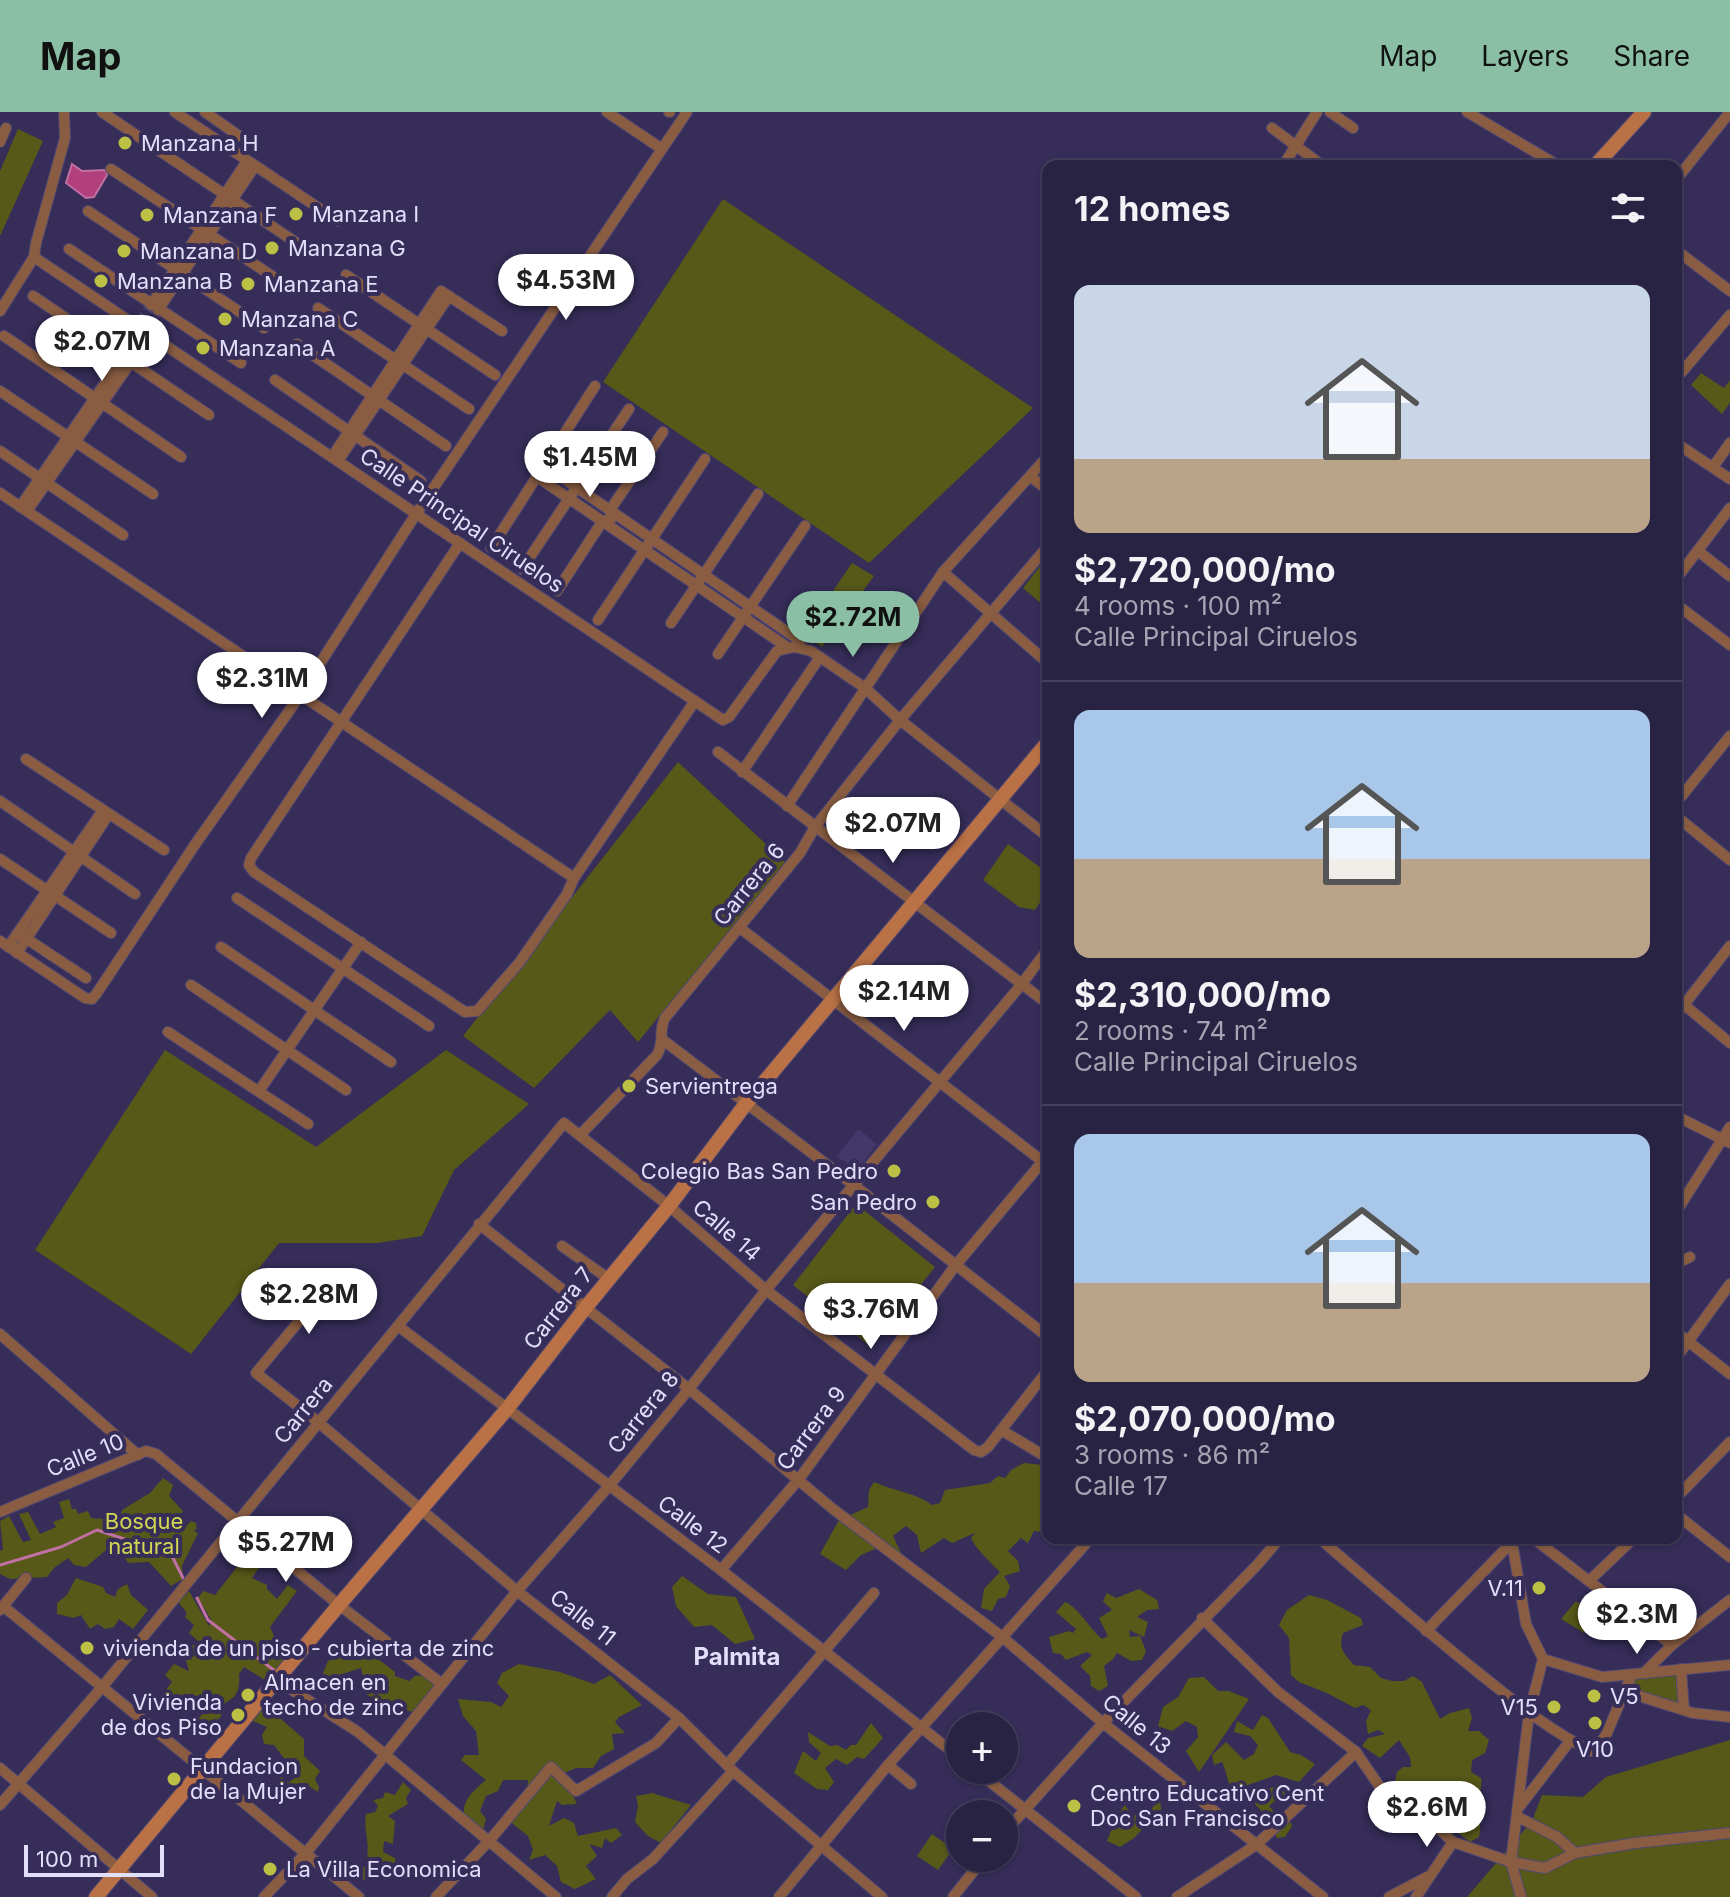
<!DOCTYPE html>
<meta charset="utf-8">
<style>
body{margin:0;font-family:Inter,sans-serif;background:#342f4e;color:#f1f3f6;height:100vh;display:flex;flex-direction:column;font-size:30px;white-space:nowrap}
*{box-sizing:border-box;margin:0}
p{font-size:26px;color:#a5a4b2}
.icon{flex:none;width:44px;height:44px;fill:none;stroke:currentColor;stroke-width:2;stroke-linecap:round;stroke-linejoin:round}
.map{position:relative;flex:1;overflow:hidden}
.details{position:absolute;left:1042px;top:48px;width:640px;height:1384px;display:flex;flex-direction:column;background:#282243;border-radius:16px;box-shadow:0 2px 6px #0004,0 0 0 2px #443f5c}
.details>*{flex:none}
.controls{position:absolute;left:946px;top:1600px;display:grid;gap:16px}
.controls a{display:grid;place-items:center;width:72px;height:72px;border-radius:50%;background:#282243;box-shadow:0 2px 6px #0004,0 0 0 2px #443f5c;font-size:40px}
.scale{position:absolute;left:24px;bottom:20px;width:140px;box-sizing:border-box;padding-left:8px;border:4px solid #e2dffb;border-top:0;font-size:22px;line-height:28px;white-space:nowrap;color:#e2dffb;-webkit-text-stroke:6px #362d59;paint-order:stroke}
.price{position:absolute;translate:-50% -68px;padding:0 18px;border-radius:28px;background:#fff;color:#222;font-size:26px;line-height:52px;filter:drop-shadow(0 2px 4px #0008)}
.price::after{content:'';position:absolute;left:50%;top:48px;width:24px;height:18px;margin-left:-12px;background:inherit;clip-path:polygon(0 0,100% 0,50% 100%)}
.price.selected{background:#8abfa5;color:#111}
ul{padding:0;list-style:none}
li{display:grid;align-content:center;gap:16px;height:424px;padding:0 32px}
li+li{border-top:2px solid #443f5c}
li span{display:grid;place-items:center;height:248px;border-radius:16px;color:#555}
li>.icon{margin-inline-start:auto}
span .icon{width:144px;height:144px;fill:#fffc;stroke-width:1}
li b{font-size:34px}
h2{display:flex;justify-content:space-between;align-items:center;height:96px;padding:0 32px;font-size:34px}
header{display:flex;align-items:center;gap:48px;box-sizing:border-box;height:112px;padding:0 40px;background:#8abfa5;color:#111}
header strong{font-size:38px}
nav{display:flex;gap:44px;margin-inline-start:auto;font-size:28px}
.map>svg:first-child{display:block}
.built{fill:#433869}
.green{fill:#575919}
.water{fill:#b2407c;stroke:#c070a2;stroke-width:2}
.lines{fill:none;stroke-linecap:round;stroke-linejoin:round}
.stream{stroke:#c070a2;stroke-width:3}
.street-tunnel{stroke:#504871;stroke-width:10;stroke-dasharray:10 5;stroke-linecap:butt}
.street-casing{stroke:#524973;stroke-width:12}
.secondary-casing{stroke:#524973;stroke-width:16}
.street{stroke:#8a5d42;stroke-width:10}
.secondary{stroke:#b97145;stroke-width:14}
.poi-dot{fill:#bcc044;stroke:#362d59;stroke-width:3}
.labels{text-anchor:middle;stroke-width:8;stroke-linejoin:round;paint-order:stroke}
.poi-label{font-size:22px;fill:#e2dffb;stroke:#362d59;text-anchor:start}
.street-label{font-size:22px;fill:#e2dffb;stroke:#362d59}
.park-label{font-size:22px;fill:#d2d653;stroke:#362d59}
.neighbourhood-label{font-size:24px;font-weight:bold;fill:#e2dffb;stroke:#362d59}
</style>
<header>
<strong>Map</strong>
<nav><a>Map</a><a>Layers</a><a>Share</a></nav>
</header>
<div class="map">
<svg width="1730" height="1785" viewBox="0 0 1730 1785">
<rect width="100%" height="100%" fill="#362d59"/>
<!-- built -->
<path class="built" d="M858,1017L877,1032L857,1059L837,1044Z"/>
<!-- green -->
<g class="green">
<path d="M18,17L43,29L0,124V59Z"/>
<path d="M723,87L1033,296L869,451L603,270Z"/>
<path d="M1701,261L1724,276L1730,268V291L1722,302L1691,273Z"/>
<path d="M1048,444V497L1023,476Z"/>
<path d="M852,451L874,464L822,535L804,522Z"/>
<path d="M678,650L785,750L638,930L610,898L534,976L463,924Z"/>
<path d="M1008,732L1048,761V778L1035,798L1019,795L983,768Z"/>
<path d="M165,938L316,1035L446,938L529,992L454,1058L422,1124L377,1131H279L191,1242L35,1138Z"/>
<path d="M856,1092L935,1155L871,1235L793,1173Z"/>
<path d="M1024,1351L1043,1353L1048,1358V1421L1034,1419L1028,1431L1021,1426L1008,1439L1018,1449L1020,1459L1004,1464L1010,1474L1006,1485L998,1487L992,1499L981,1496L984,1477L1000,1460C992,1452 975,1436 971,1426L975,1421L952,1431L944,1426L921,1441L917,1423L906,1414L893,1424L903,1445L882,1434L861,1443L846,1458L820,1442L839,1408L868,1395L869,1378L874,1370C894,1379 916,1381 932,1393L940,1391L945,1378L990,1371L998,1364L1005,1366L1011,1358Z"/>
<path d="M163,1366L173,1373L169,1384L183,1399L171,1413L180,1421L191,1409L196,1411L197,1416L194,1419L198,1421L182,1454L183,1467L171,1474L149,1450L128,1451L122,1441L106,1438L86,1455L74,1453L68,1446L54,1456L47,1465L10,1467L0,1462V1439L3,1437L0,1409L9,1404L23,1430L31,1428L19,1402L28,1400L40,1422L56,1415L53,1410L64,1406L59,1390L69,1387L72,1397H76L78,1402L88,1399L91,1406L119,1408L122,1398L150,1381Z"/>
<path d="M252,1436L265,1446L252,1466L267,1473V1477L277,1487L288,1473L297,1479L270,1515L274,1524L269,1532L288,1547L273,1566L265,1568L244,1555L239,1562C240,1576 238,1585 225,1591L221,1604L206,1623L195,1609L205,1600L204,1596L188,1598L185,1594L193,1590L192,1581L168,1596L159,1587L172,1570L165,1563L174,1552L189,1559L186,1548L194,1544L192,1534L199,1530L189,1521L194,1513L185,1505L187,1501L178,1490L189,1479L209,1514L212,1509L198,1486L203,1479L215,1483Z"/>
<path d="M682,1464L708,1482L736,1485L755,1527L735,1532L712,1513L694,1515L676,1494L672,1475Z"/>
<path d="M76,1466L103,1475L106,1481L115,1485L118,1477L127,1472L131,1483L148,1498L133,1517L119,1507L114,1515L105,1517L98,1512L90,1517L81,1503L74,1506L57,1502V1491L67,1483Z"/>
<path d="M1139,1477L1157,1488L1159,1497L1147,1498L1137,1505L1148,1510L1144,1525L1129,1518L1130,1525L1140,1524L1146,1539L1142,1548L1131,1549L1117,1541L1113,1547L1104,1554L1108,1574L1099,1579L1091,1574L1090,1564L1080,1554L1092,1543L1087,1540L1066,1548L1061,1542L1053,1541L1049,1525L1069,1519L1073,1521L1076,1517L1056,1500L1065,1490C1079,1496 1088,1515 1102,1527L1108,1524L1099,1506L1112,1498L1103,1489L1107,1481L1116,1486Z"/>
<path d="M1309,1483L1327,1488L1361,1506L1363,1513L1343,1521C1338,1536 1344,1542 1354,1553L1370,1555L1381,1566L1392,1569H1404L1413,1564L1422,1570L1440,1607L1450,1601L1469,1596L1472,1606L1468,1619H1479L1489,1628L1485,1641L1472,1648L1471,1660L1481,1666C1483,1676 1478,1683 1478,1693C1478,1705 1482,1711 1479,1725L1470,1730L1458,1721L1473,1709L1463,1690L1443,1678L1419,1680L1395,1670L1397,1660L1403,1655H1411L1410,1645L1399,1628L1380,1646L1362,1634L1368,1626L1385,1622L1378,1618L1368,1622L1366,1609L1371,1598L1363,1593L1355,1596L1327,1581L1299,1570L1291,1563L1289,1526L1279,1513L1287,1498Z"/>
<path d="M1598,1488L1604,1493L1584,1521L1561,1507L1576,1489L1589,1499Z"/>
<path d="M359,1534L358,1544L368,1548L370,1541L395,1560V1564L409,1569L415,1564L426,1563L440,1574L416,1601L405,1598L400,1600L402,1595L397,1597L367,1583L361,1556L336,1564L341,1572H330L321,1566L328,1549L347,1541L349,1535Z"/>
<path d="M519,1552L560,1560L594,1572L610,1563L642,1593L619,1605L615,1610L625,1621L612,1622L614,1637L601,1644L593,1656H576L562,1662L577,1692L562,1693L557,1689L549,1714L564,1706L574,1711L578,1724L616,1716L622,1723L611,1731L605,1726L602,1736L589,1732L597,1744L586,1754L596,1767L575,1777L561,1770L557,1754L545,1743L529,1748L533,1738L528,1724L508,1708L527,1679L528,1668H503L498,1679L486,1684L480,1699L486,1707L483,1718L464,1703C462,1687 476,1677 486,1668L461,1648L465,1643H479L476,1619L463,1604L458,1587L491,1590L501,1595L509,1584L497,1571L502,1561Z"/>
<path d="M1686,1556L1689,1596L1631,1577L1634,1567Z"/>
<path d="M1204,1565L1218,1579H1229L1249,1587L1199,1660L1186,1639L1198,1625L1197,1615L1186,1609L1172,1619L1158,1614L1163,1595L1178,1585L1189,1566Z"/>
<path d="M269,1587L274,1601L304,1627V1644L320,1659L315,1667L319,1675L318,1680L304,1671L289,1686L279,1676L280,1663L288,1671L296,1665C291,1652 282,1645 274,1633L264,1632L262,1623L267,1615L251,1608Z"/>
<path d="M1262,1603L1268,1606L1290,1640L1301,1643L1315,1652L1299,1670L1276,1663L1248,1673L1250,1685C1225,1681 1231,1670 1222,1650L1214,1653L1212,1643L1226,1630L1244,1648L1254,1642L1258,1633L1250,1624L1234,1620L1237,1609L1253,1618Z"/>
<path d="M871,1611L883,1626L864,1647L857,1645L847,1653L836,1647L825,1656L834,1670L828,1678L817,1677L794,1661L803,1639L816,1649L821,1641L809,1630L808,1620L830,1634L837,1633L846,1638L851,1633H856Z"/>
<path d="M1730,1628V1785H1467L1532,1709L1542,1683L1583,1685L1606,1665Z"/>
<path d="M403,1670L411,1678L406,1686L408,1692L388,1704L395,1709L393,1732L384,1729L383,1740L395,1746L396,1756L386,1749L377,1752L370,1769L362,1767L358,1761L370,1748L367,1746C370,1731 363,1715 366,1702L375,1700L378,1694L373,1688L383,1686L385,1680L395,1683Z"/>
<path d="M1280,1673L1288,1674L1290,1686H1278L1269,1694L1281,1707H1289L1292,1714L1285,1725L1277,1726L1267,1705L1255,1692L1258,1680Z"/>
<path d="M652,1681L691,1693L661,1731L648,1724L635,1710L638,1694L636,1684Z"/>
<path d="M1160,1688L1162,1706H1153L1134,1726L1120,1735L1107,1729L1118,1702L1125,1693L1133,1705L1139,1699L1143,1705Z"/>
<path d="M932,1722L953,1737L938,1758L917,1744Z"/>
</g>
<!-- water -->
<path class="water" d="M72,52L82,59L106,58L107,63L94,85L86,86L66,71Z"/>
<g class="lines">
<!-- stream -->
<g class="stream">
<path d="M0,1453L61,1435L97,1418L167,1441L172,1444L184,1468"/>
<path d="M197,1486L208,1508L275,1559"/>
</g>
<!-- street-tunnel -->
<g class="street-tunnel">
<path d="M139,211L151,193"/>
<path d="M146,215L158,198"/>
</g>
<!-- street casing -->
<g class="street-casing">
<g id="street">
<path d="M102,0L313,142"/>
<path d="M175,0L338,109"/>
<path d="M205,0L239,24"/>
<path d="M607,0L662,37"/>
<path d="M669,0H670"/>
<path d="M1330,0L1353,16"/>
<path d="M1467,0L1559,54"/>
<path d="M1272,16L1323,54"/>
<path d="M0,30L6,16"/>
<path d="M1283,54L1317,0"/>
<path d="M111,57L293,178"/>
<path d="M1676,68L1730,0"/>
<path d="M88,99L264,216"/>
<path d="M69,137L241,251"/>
<path d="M1676,138L1730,179"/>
<path d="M34,145L723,608L729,605L777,539L794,535L811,539L865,576L900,608L1048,725"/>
<path d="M346,163L495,263"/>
<path d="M33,184L209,303"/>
<path d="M151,193L247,49"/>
<path d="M318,196L469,297"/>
<path d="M158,198L255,54"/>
<path d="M0,199L34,145L36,131L65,26L64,0"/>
<path d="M4,224L181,345"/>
<path d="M297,232L446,334"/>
<path d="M1676,267L1730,203"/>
<path d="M275,268L421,369"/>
<path d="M0,279L153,382"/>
<path d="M1676,331L1730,367"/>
<path d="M0,339L123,423"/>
<path d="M332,345L441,179L502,219"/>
<path d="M338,349L449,184"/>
<path d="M544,353L799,528L801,536"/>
<path d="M1713,355L1730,331"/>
<path d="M536,364L787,535"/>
<path d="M1031,365L1048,378"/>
<path d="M0,381L574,766"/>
<path d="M20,395L123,245"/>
<path d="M27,399L131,250"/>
<path d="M460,431L251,746L249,753L254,760L465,900L477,899L519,851L567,782L574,766L695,589"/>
<path d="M491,436L595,274"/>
<path d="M1698,439L1730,464"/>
<path d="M522,457L629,297"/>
<path d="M943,460L1048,551"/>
<path d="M1676,467L1730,396"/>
<path d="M557,479L602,410L611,407L610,398L663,320"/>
<path d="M1676,492L1730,533"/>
<path d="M598,508L705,347"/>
<path d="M671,511L758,382"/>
<path d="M718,542L805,414"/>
<path d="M718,640L1048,892"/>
<path d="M26,647L164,738"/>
<path d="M742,660L820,545"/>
<path d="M0,689L135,782"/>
<path d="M1676,691L1730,624"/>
<path d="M787,694L943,460L1048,344"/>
<path d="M1676,704L1730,748"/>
<path d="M0,747L111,821"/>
<path d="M237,786L429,914"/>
<path d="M740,816L1046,1052"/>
<path d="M21,823L86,866"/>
<path d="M0,829L85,886L92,887L97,881L194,734L294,592L416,402L687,0"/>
<path d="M8,835L103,698"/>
<path d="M221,835L391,950"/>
<path d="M17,841L109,702"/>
<path d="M191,873L346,978"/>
<path d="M1676,886L1730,931"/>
<path d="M1676,903L1730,834"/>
<path d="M168,920L308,1012"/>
<path d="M663,928L855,1074L1048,1225"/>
<path d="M259,979L361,830"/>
<path d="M1676,1004L1730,1031"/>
<path d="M581,1022L657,943C665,930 658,919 665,906L800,741L815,715L900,608L1048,434"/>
<path d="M1676,1100L1730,1015"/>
<path d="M479,1112L689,1277L833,1397L1001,1524L1103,1611L1323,1785"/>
<path d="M562,1134L609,1167"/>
<path d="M1676,1152L1690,1145"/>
<path d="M335,1166L256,1261L318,1310L517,1479L679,1606L733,1659L882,1785"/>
<path d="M398,1214L721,1458L960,1646"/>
<path d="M1676,1220L1730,1262"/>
<path d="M0,1222L138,1343"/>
<path d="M1676,1246L1730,1172"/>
<path d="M1001,1318L1048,1346"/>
<path d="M1676,1386L1730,1330"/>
<path d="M0,1400L146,1339L156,1342L339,1493L442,1572"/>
<path d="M1676,1402L1730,1445"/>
<path d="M1319,1426C1372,1472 1425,1518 1480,1562C1515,1590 1550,1619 1591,1639H1595L1607,1621L1631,1564"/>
<path d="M1533,1426L1672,1533"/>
<path d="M1512,1430L1526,1512L1543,1547L1602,1565L1730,1553"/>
<path d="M721,1458L799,1367L955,1154L1048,1043"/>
<path d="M1589,1469L1634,1426"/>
<path d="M3,1494L359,1785"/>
<path d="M0,1498L26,1466"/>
<path d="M1202,1506L1278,1580L1356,1640L1384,1681L1395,1691L1425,1704L1453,1730L1511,1750L1545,1756L1575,1741L1635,1731L1730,1721"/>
<path d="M1426,1519L1515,1427"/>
<path d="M1681,1557L1684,1598"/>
<path d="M1646,1559L1672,1533L1730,1488"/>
<path d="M278,1569L358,1620L556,1785"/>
<path d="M1626,1580L1693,1601L1730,1605"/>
<path d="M727,1653L874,1481"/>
<path d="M888,1653L911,1672"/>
<path d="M0,1656L152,1785"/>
<path d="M975,1658L1136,1785"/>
<path d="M0,1693L103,1574L564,1011L669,1094L766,1178L974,1338L981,1340L988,1335L1048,1258"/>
<path d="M1520,1694L1570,1629"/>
<path d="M1518,1705L1557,1725L1575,1741"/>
<path d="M1004,1721L1103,1611L1258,1452L1280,1426"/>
<path d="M264,1785L306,1741L517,1479L609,1374L689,1277L766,1178L1021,873L1048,837"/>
<path d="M436,1785L489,1729L551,1655L576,1679L656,1631L679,1606"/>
<path d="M612,1785L627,1767L653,1747L733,1659"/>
<path d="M779,1785L888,1653L1091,1426"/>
<path d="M953,1785L984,1746"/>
<path d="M1177,1785L1256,1733L1356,1640"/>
<path d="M1389,1785L1427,1765"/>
<path d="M1416,1785L1453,1730"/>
<path d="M1521,1785L1511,1750L1529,1601L1543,1547"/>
</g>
</g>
<!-- secondary casing -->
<g class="secondary-casing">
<g id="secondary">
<path d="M1595,54L1644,0"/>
<path d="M96,1785L339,1493L507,1297L586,1195L669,1094L745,993L1048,630"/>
</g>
</g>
<!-- street -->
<use href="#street" class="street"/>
<!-- secondary -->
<use href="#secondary" class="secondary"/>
</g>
<!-- markers -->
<g class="poi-dot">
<circle cx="125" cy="31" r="8"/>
<circle cx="296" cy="102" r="8"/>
<circle cx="147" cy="103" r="8"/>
<circle cx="272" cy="136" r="8"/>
<circle cx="124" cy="139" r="8"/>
<circle cx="101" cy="169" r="8"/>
<circle cx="248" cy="172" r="8"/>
<circle cx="225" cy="207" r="8"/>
<circle cx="203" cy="236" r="8"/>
<circle cx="629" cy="974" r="8"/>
<circle cx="894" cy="1059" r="8"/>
<circle cx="933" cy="1090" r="8"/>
<circle cx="1539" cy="1476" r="8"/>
<circle cx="87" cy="1536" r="8"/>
<circle cx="248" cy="1583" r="8"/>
<circle cx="1594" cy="1584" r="8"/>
<circle cx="1554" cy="1595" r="8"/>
<circle cx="238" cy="1603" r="8"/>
<circle cx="1595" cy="1611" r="8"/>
<circle cx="174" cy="1667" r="8"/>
<circle cx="1074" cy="1694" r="8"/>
<circle cx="270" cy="1757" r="8"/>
</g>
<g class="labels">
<!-- poi labels -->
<g class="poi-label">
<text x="141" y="39">Manzana H</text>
<text x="312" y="110">Manzana I</text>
<text x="163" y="111">Manzana F</text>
<text x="288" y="144">Manzana G</text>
<text x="140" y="147">Manzana D</text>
<text x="117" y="177">Manzana B</text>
<text x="264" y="180">Manzana E</text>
<text x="241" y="215">Manzana C</text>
<text x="219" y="244">Manzana A</text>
<text x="645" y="982">Servientrega</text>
<text x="878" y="1067" text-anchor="end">Colegio Bas San Pedro</text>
<text x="917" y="1098" text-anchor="end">San Pedro</text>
<text x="1523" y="1484" text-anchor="end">V.11</text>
<text x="103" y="1544">vivienda de un piso - cubierta de zinc</text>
<text x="264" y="1578">Almacen en<tspan x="264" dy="25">techo de zinc</tspan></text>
<text x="1610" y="1592">V5</text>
<text x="222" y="1598" text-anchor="end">Vivienda<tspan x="222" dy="25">de dos Piso</tspan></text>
<text x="1538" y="1603" text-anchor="end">V15</text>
<text x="1595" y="1645" text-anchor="middle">V10</text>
<text x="190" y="1662">Fundacion<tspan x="190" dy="25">de la Mujer</tspan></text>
<text x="1090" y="1689">Centro Educativo Cent<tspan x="1090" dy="25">Doc San Francisco</tspan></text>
<text x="286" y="1765">La Villa Economica</text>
</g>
<!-- street labels -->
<g class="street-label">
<text transform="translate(462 408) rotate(34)" y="8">Calle Principal Ciruelos</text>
<text transform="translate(749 772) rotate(-51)" y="8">Carrera 6</text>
<text transform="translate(727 1118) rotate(41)" y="8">Calle 14</text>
<text transform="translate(558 1196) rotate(-52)" y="8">Carrera 7</text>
<text transform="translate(303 1298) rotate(-51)" y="8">Carrera</text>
<text transform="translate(643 1300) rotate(-51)" y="8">Carrera 8</text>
<text transform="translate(811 1316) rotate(-53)" y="8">Carrera 9</text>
<text transform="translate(85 1343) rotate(-22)" y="8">Calle 10</text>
<text transform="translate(693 1412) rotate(37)" y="8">Calle 12</text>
<text transform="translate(583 1505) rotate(38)" y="8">Calle 11</text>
<text transform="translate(1137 1612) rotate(39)" y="8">Calle 13</text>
</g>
<!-- park labels -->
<g class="park-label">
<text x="144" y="1417">Bosque<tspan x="144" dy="25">natural</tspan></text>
</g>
<!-- neighbourhood labels -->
<g class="neighbourhood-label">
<text x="737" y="1553">Palmita</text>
</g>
</g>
</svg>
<div class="controls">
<a>+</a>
<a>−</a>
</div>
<div class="scale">100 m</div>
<b class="price" style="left:566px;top:210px">$4.53M</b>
<b class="price" style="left:102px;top:271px">$2.07M</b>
<b class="price" style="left:590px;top:387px">$1.45M</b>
<b class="price selected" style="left:853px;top:547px">$2.72M</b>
<b class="price" style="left:262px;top:608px">$2.31M</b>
<b class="price" style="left:893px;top:753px">$2.07M</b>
<b class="price" style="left:904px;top:921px">$2.14M</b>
<b class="price" style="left:309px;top:1224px">$2.28M</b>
<b class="price" style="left:871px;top:1239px">$3.76M</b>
<b class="price" style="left:286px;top:1472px">$5.27M</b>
<b class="price" style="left:1637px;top:1544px">$2.3M</b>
<b class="price" style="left:1427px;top:1737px">$2.6M</b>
<section class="details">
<h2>12 homes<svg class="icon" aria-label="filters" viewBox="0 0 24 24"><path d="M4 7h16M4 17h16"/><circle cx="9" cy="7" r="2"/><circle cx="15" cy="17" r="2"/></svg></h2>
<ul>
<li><span style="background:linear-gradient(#c9d6e8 70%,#b9a48a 0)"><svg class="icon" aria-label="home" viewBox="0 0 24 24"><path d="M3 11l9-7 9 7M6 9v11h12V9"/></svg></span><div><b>$2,720,000/mo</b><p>4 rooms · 100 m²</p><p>Calle Principal Ciruelos</p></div></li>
<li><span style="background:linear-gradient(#a9c7e8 60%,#b9a48a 0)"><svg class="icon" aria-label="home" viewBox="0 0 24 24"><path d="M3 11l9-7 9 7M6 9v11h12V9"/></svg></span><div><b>$2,310,000/mo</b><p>2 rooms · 74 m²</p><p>Calle Principal Ciruelos</p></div></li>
<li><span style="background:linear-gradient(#a9c7e8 60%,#b9a48a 0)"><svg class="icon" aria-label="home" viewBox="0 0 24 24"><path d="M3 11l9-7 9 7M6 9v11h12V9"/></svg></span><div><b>$2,070,000/mo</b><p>3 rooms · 86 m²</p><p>Calle 17</p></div></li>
</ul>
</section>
</div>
